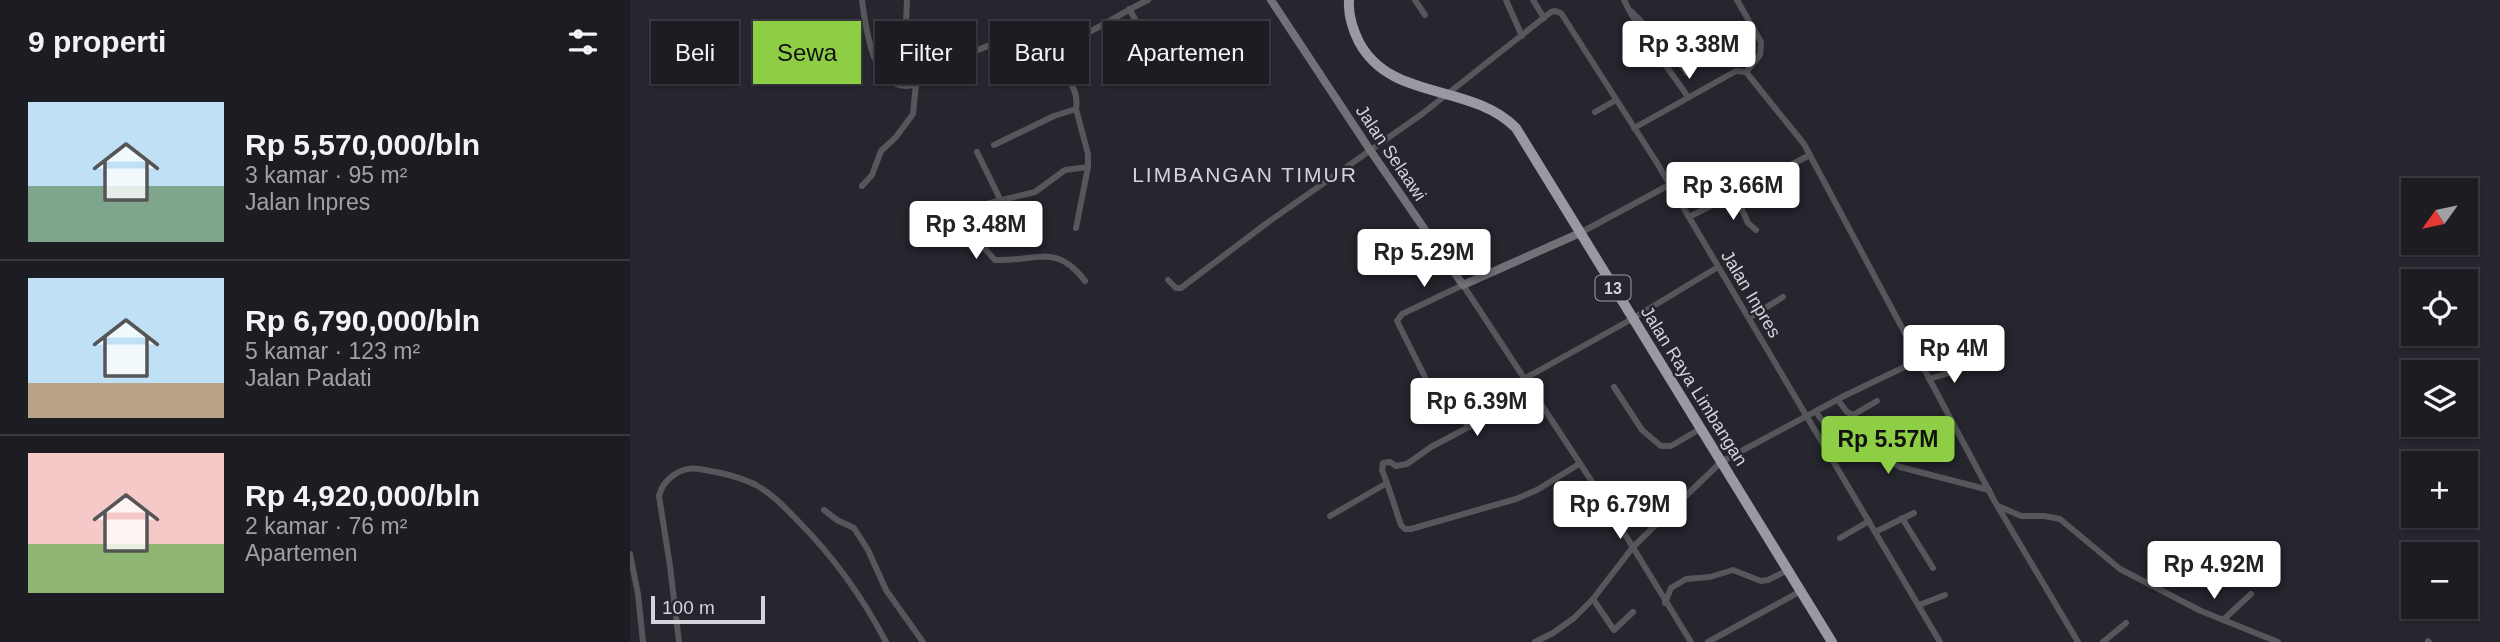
<!DOCTYPE html>
<html lang="id">
<meta charset="utf-8">
<style>
body{margin:0;font-family:Arial,sans-serif;background:#25252a;color:#f1f3f6;height:100vh;display:flex;flex-direction:column;font-size:26px;white-space:nowrap}
*{box-sizing:border-box;margin:0}
p{font-size:23px;color:#a0a1a5}
.icon{flex:none;width:38px;height:38px;fill:none;stroke:currentColor;stroke-width:2;stroke-linecap:round;stroke-linejoin:round}
.map{position:relative;flex:1;overflow:hidden}
.sheet{display:flex;flex-direction:column;background:#1c1c22;width:630px}
.sheet>*{flex:none}
.guide{position:absolute;left:21px;top:21px;width:665px;height:63px;display:flex;gap:14px}
.needle{width:46px;rotate:237deg}
.buttons{position:absolute;left:1771px;top:178px;display:grid;gap:14px}
.buttons a{display:grid;place-items:center;width:77px;height:77px;border-radius:0px;background:#1c1c22;box-shadow:0 2px 5px #0004,0 0 0 2px #3a3a40;font-size:35px}
.scale{position:absolute;left:21px;bottom:18px;width:114px;box-sizing:border-box;padding-left:7px;border:4px solid #d3d3d9;border-top:0;font-size:19px;line-height:24px;white-space:nowrap;color:#d3d3d9;-webkit-text-stroke:5px #25262e;paint-order:stroke}
.price{position:absolute;translate:-50% -60px;padding:0 16px;border-radius:7px;background:#fff;color:#222;font-size:23px;line-height:46px;filter:drop-shadow(0 2px 4px #0008)}
.price::after{content:'';position:absolute;left:50%;top:42px;width:21px;height:16px;margin-left:-10px;background:inherit;clip-path:polygon(0 0,100% 0,50% 100%)}
.price.selected{background:#8dce44;color:#111}
ul{padding:0;list-style:none}
li{display:flex;align-items:center;gap:21px;height:175px;padding:0 28px}
li+li{border-top:2px solid #3a3a40}
li span{display:grid;place-items:center;flex:none;width:196px;height:140px;border-radius:0px;color:#555}
li>.icon{margin-inline-start:auto}
span .icon{width:84px;height:84px;fill:#fffc;stroke-width:1}
li b{font-size:30px}
h2{display:flex;justify-content:space-between;align-items:center;height:84px;padding:0 28px;font-size:30px}
.tag{padding:0 24px;border-radius:0px;background:#1c1c22;box-shadow:0 2px 5px #0004,0 0 0 2px #3a3a40;font-size:24px;line-height:63px}
.tag.selected{background:#8dce44;color:#111}
main{display:flex;flex:1;min-height:0}
.map>svg:first-child{display:block}
.lines{fill:none;stroke-linecap:round;stroke-linejoin:round}
.street{stroke:#56575b;stroke-width:6}
.secondary{stroke:#717278;stroke-width:8}
.highway{stroke:#9899a3;stroke-width:10}
.labels{text-anchor:middle;stroke-width:5;stroke-linejoin:round;paint-order:stroke}
.shield{fill:#25262e;stroke:#9f9fa6;stroke-width:2}
.shield-label{font-size:16px;font-weight:bold;fill:#d3d3d9}
.street-label{font-size:18px;fill:#d3d3d9;stroke:#25262e}
.quarter-label{font-size:21px;letter-spacing:2px;fill:#d3d3d9;stroke:#25262e}
</style>
<main>
<section class="sheet">
<h2>9 properti<svg class="icon" aria-label="filters" viewBox="0 0 24 24"><path d="M4 7h16M4 17h16"/><circle cx="9" cy="7" r="2"/><circle cx="15" cy="17" r="2"/></svg></h2>
<ul>
<li><span style="background:linear-gradient(#bfe0f5 60%,#7fa58c 0)"><svg class="icon" aria-label="home" viewBox="0 0 24 24"><path d="M3 11l9-7 9 7M6 9v11h12V9"/></svg></span><div><b>Rp 5,570,000/bln</b><p>3 kamar · 95 m²</p><p>Jalan Inpres</p></div></li>
<li><span style="background:linear-gradient(#bfe0f5 75%,#b9a48a 0)"><svg class="icon" aria-label="home" viewBox="0 0 24 24"><path d="M3 11l9-7 9 7M6 9v11h12V9"/></svg></span><div><b>Rp 6,790,000/bln</b><p>5 kamar · 123 m²</p><p>Jalan Padati</p></div></li>
<li><span style="background:linear-gradient(#f6c9c9 65%,#8fb573 0)"><svg class="icon" aria-label="home" viewBox="0 0 24 24"><path d="M3 11l9-7 9 7M6 9v11h12V9"/></svg></span><div><b>Rp 4,920,000/bln</b><p>2 kamar · 76 m²</p><p>Apartemen</p></div></li>
</ul>
</section>
<div class="map">
<svg width="1870" height="642" viewBox="0 0 1870 642">
<rect width="100%" height="100%" fill="#25262e"/>
<g class="lines">
<!-- street -->
<g class="street">
<path d="M232,0C236,29 243,101 291,83C299,79 306,73 313,68C330,58 349,48 367,43C386,38 406,49 426,45C458,37 488,14 518,0"/>
<path d="M785,0L795,15"/>
<path d="M876,0L892,36"/>
<path d="M903,0L914,18"/>
<path d="M994,0C1011,36 1036,64 1058,97"/>
<path d="M1107,0L1131,42L1130,55L1116,72L1174,144L1365,502L1448,642"/>
<path d="M499,9L532,64L563,52L584,56L605,55"/>
<path d="M1002,12L1039,49L1057,73"/>
<path d="M275,47L277,0"/>
<path d="M446,109L458,154V167L435,170L405,192L340,208L337,212L346,239L365,260C405,262 426,242 455,281"/>
<path d="M965,112L986,100"/>
<path d="M1004,128L1106,71L1116,72"/>
<path d="M364,145L424,116L446,109C451,75 417,75 424,45"/>
<path d="M347,152L371,201"/>
<path d="M232,186L242,175L251,151L266,137L283,114L286,84"/>
<path d="M1104,192L1118,223L1126,230"/>
<path d="M1059,217L1180,155"/>
<path d="M446,228L458,167"/>
<path d="M950,233L1039,185"/>
<path d="M538,280L546,288H551L637,223L792,114L921,12L925,11L931,13L1027,163L1310,642"/>
<path d="M1119,318L1153,297"/>
<path d="M894,379L1002,319L1088,267"/>
<path d="M1299,379L1319,373L1336,363"/>
<path d="M984,387L1012,430L1031,446H1041L1070,429"/>
<path d="M1208,400L1217,412L1223,415L1247,401"/>
<path d="M1186,412L1202,434L1235,447L1270,467L1359,490"/>
<path d="M839,427L809,385L797,381L767,321L772,314L833,285L972,497L1061,642"/>
<path d="M757,483L752,470L753,463L760,462L766,466L777,464L801,447L903,393"/>
<path d="M1368,506L1391,516H1414L1430,519L1490,569L1571,611L1648,642"/>
<path d="M194,510L207,520L224,528L238,550L256,590L293,642"/>
<path d="M700,516L757,483L771,525L775,529H781L886,499L907,490L949,464"/>
<path d="M1272,518L1303,568"/>
<path d="M1245,532L1284,513"/>
<path d="M1210,538L1239,521"/>
<path d="M0,554L8,594L13,642"/>
<path d="M963,599L984,630L1003,612"/>
<path d="M1035,603L1041,588L1056,579L1080,577L1103,570L1131,581L1138,580L1158,570"/>
<path d="M1289,605L1315,595"/>
<path d="M1593,620L1621,594"/>
<path d="M1798,641L1799,642"/>
<path d="M49,642L40,566L29,496C33,479 51,466 69,469C89,472 108,476 126,485C142,494 155,507 167,520C204,557 232,596 256,642"/>
<path d="M905,642L923,633L944,618L963,599L1003,547L1091,462L1216,395L1289,360"/>
<path d="M1078,642L1171,591"/>
<path d="M1473,642L1496,623"/>
</g>
<!-- secondary -->
<path class="secondary" d="M641,0L740,150L833,285L950,233"/>
<!-- highway -->
<path class="highway" d="M719,0C718,15 722,28 729,42C761,102 840,82 886,128L1202,642"/>
</g>
<g class="labels">
<!-- shield labels -->
<rect class="shield" x="965.5" y="275.5" width="35" height="25" rx="5"/>
<g class="shield-label">
<text x="983" y="294">13</text>
</g>
<!-- street labels -->
<g class="street-label">
<text transform="translate(761 153) rotate(56)" y="6">Jalan Selaawi</text>
<text transform="translate(1121 294) rotate(59)" y="6">Jalan Inpres</text>
<text transform="translate(1064 386) rotate(58)" y="6">Jalan Raya Limbangan</text>
</g>
<!-- quarter labels -->
<g class="quarter-label">
<text x="615" y="182">LIMBANGAN TIMUR</text>
</g>
</g>
</svg>
<div class="buttons">
<a><svg class="needle" viewBox="-14 -14 28 28"><path d="M0-13l5 13h-10z" fill="#e53935"/><path d="M0 13l5-13h-10z" fill="#a0a1a5"/></svg></a>
<a><svg class="icon" aria-label="locate" viewBox="0 0 24 24"><circle cx="12" cy="12" r="6"/><path d="M12 2v4M12 18v4M2 12h4M18 12h4"/></svg></a>
<a><svg class="icon" aria-label="layers" viewBox="0 0 24 24"><path d="M12 4l9 5-9 5-9-5zM3 14l9 5 9-5"/></svg></a>
<a>+</a>
<a>−</a>
</div>
<div class="scale">100 m</div>
<b class="price" style="left:1059px;top:81px">Rp 3.38M</b>
<b class="price" style="left:1103px;top:222px">Rp 3.66M</b>
<b class="price" style="left:346px;top:261px">Rp 3.48M</b>
<b class="price" style="left:794px;top:289px">Rp 5.29M</b>
<b class="price" style="left:1324px;top:385px">Rp 4M</b>
<b class="price" style="left:847px;top:438px">Rp 6.39M</b>
<b class="price selected" style="left:1258px;top:476px">Rp 5.57M</b>
<b class="price" style="left:990px;top:541px">Rp 6.79M</b>
<b class="price" style="left:1584px;top:601px">Rp 4.92M</b>
<div class="guide">
<a class="tag">Beli</a>
<a class="tag selected">Sewa</a>
<a class="tag">Filter</a>
<a class="tag">Baru</a>
<a class="tag">Apartemen</a>
</div>
</div>
</main>
